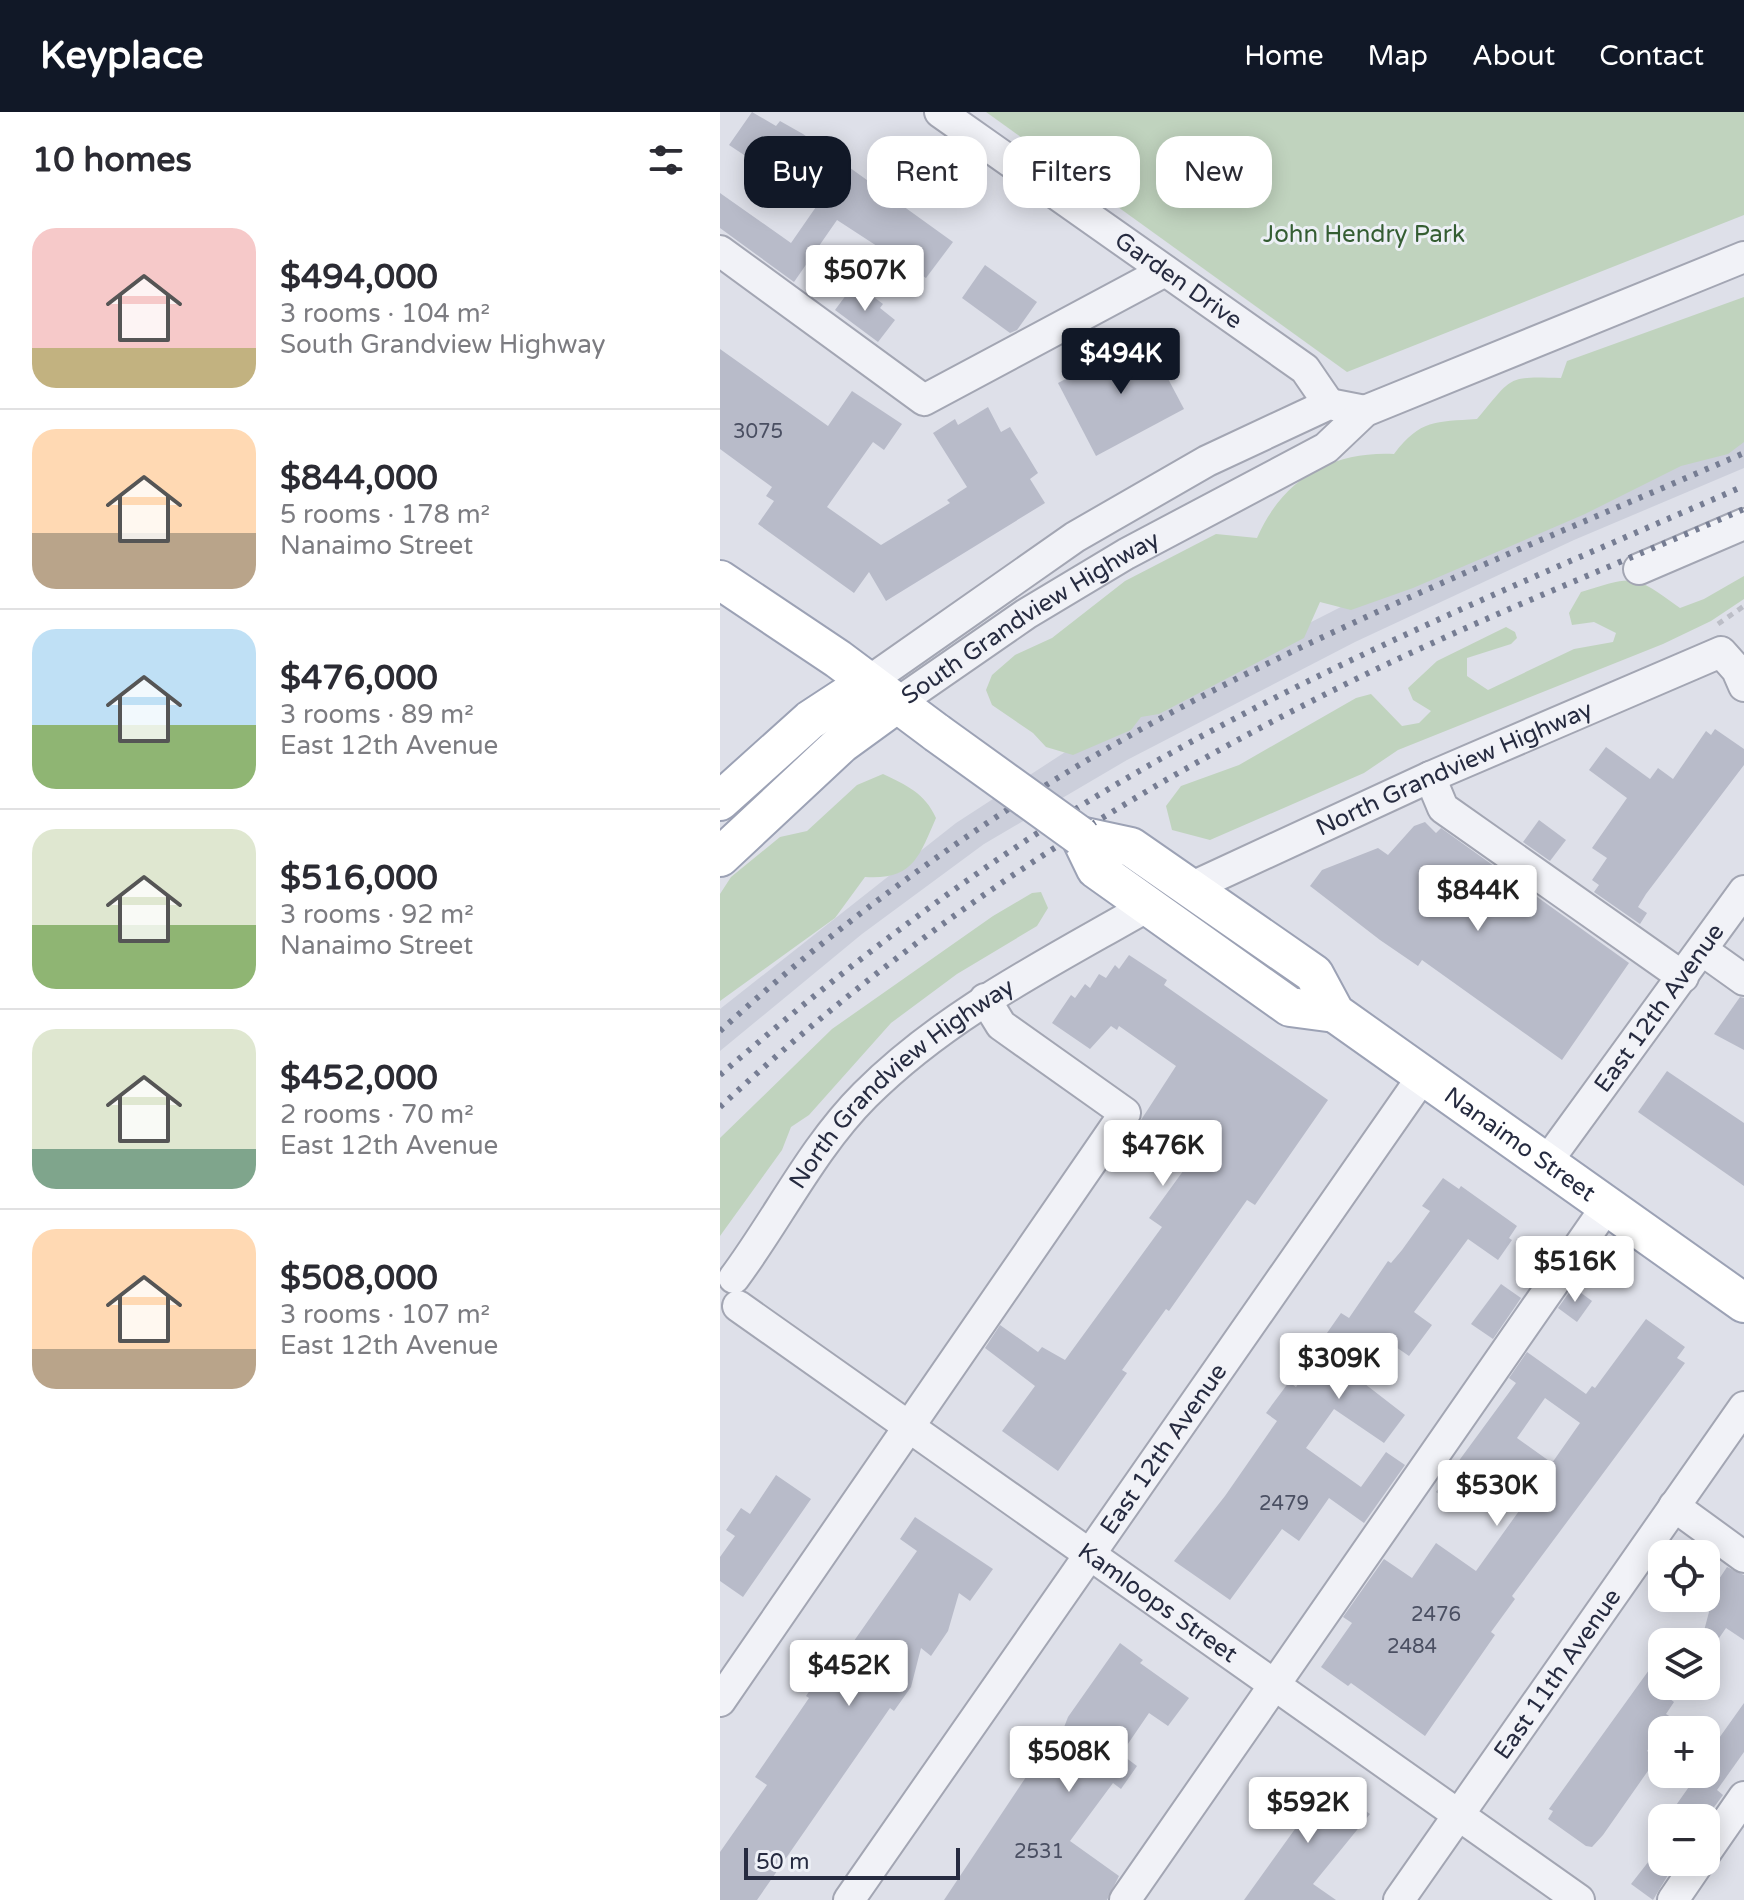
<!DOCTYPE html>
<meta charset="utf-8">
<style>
body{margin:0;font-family:"Varela Round",sans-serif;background:#f7f7f7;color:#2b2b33;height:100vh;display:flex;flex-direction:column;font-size:30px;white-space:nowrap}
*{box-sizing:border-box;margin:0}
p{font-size:26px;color:#7c7c81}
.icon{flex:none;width:44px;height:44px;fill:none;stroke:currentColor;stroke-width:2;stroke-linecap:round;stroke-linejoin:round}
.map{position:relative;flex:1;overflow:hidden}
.panel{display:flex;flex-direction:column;background:#fff;width:720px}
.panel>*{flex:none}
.hud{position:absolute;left:24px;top:24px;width:760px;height:72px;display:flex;gap:16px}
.tools{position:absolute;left:928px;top:1428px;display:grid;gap:16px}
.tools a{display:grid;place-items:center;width:72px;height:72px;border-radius:16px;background:#fff;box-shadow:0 4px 20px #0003;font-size:40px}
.scale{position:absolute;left:24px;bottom:20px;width:216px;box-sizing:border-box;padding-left:8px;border:4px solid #262b40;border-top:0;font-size:22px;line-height:28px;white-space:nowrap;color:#262b40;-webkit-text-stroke:6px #edf0f6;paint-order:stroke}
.price{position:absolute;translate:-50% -68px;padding:0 18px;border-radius:8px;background:#fff;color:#222;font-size:26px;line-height:52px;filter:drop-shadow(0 2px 4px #0008)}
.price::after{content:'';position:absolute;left:50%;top:48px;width:24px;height:18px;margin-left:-12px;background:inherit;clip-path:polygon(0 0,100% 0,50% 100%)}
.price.active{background:#111827;color:#fff}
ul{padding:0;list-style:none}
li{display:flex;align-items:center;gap:24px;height:200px;padding:0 32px}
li+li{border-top:2px solid #e1e1e2}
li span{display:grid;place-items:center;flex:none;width:224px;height:160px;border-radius:24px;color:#555}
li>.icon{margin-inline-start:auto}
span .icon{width:96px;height:96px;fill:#fffc;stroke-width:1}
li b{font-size:34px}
h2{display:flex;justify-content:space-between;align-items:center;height:96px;padding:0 32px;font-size:34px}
.pill{padding:0 28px;border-radius:24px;background:#fff;box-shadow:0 4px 20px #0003;font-size:28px;line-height:72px}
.pill.active{background:#111827;color:#fff}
header{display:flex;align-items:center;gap:48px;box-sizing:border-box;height:112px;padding:0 40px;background:#111827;color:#fff}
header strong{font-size:38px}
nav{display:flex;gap:44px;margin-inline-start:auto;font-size:28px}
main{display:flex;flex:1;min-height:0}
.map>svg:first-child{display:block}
.built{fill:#cccfdb}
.green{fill:#c0d3be}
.building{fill:#b8bbc9;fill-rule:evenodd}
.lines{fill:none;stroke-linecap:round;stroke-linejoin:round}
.minor-casing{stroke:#a3a6b3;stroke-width:34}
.major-casing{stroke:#9ca2b5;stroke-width:42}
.path{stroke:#bcbec7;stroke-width:5;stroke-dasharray:6 6;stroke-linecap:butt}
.minor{stroke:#f1f2f7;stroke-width:30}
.major{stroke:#fff;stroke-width:38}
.rail{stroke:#767d93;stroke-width:6;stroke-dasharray:4 8;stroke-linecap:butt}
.major-bridge-casing{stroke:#9ca2b5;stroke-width:42;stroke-linecap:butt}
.major-bridge{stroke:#fff;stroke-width:38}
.labels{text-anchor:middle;stroke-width:6;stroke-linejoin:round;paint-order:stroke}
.number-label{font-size:20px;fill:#4a4f62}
.park-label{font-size:24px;fill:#345d32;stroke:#edf0f6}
.street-label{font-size:24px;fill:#262b40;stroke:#edf0f6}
</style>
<header>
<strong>Keyplace</strong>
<nav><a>Home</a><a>Map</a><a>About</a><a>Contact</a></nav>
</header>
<main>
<section class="panel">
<h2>10 homes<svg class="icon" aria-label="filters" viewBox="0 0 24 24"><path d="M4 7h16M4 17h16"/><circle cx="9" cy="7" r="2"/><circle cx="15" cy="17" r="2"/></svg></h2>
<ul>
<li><span style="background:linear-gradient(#f6c9c9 75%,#c2b280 0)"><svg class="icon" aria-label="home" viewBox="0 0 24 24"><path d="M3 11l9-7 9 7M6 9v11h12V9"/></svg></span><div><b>$494,000</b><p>3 rooms · 104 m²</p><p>South Grandview Highway</p></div></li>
<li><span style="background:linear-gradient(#ffd9b3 65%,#b9a48a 0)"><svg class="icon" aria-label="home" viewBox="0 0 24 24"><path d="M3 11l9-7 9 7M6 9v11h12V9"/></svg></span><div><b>$844,000</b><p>5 rooms · 178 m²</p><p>Nanaimo Street</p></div></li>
<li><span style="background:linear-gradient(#bfe0f5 60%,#8fb573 0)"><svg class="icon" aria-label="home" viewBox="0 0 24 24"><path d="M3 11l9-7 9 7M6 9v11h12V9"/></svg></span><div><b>$476,000</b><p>3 rooms · 89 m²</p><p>East 12th Avenue</p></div></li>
<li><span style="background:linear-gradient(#dfe7d0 60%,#8fb573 0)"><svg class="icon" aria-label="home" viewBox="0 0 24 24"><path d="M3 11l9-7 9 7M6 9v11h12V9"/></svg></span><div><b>$516,000</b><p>3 rooms · 92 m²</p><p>Nanaimo Street</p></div></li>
<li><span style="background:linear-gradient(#dfe7d0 75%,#7fa58c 0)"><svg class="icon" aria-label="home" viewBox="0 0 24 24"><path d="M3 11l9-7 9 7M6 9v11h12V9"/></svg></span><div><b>$452,000</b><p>2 rooms · 70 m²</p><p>East 12th Avenue</p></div></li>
<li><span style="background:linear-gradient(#ffd9b3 75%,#b9a48a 0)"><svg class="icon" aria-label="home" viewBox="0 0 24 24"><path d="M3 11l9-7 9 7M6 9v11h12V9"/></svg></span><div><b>$508,000</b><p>3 rooms · 107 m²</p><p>East 12th Avenue</p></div></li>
</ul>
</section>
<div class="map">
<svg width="1024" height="1788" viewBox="0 0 1024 1788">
<rect width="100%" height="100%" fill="#dee0e9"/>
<!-- built -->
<path class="built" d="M1024,313V356L854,428L635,530L407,648L264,732L142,822L0,939V897L236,711L379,618L733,438Z"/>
<!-- green -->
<g class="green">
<path d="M266,0H1024V103L627,260Z"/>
<path d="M1024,185V330L1008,342L961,354L865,402L693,476L631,498L600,490L584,526L439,602L421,605L411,618L353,643L326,635L313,621L272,593L266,578L272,563L295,543L332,526L405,469L496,422L537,426C562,368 611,339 674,342C701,307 715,310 757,307C793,265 785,264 841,266L847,249Z"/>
<path d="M1024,464V487L991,509L943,532L678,638L644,661L490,728L452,718L446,694L461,674L519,653L636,586L651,582L682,614L699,611L711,599L693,588L688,576L717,549L786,515L795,520L797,526L791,532L747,546V564L768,578L854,537L893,530L896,521L874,510L852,513L849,501L861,480C916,463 913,462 960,496L984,487Z"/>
<path d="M163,662C186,673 205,681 216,706C199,745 193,768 145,765L115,806L0,889V782L11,765L60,725L87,719L137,673Z"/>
<path d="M321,780L328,796L317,814L237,862L171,911L89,1003L71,1015L62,1038L0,1124V1026L112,917L273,804L312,781Z"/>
</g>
<!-- building -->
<g class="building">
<path d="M32,0L56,14L60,9L83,22L233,130L206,166L117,108L74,170L0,116V81L71,131L98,92L9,33Z"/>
<path d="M265,153L317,190L297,218L290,221L242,186Z"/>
<path d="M135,171L163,192L160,196L175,208L158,230L115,198Z"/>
<path d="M426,225L464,297L376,344L338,271Z"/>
<path d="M0,237L108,314L132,279L182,312L164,338L153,330L107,395L161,433L230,391L227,388L247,375L213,321L235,307L238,313L268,295L281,320L290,315L318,361L310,367L325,391L166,489L149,460L134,481L38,412L54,389L46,384L52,375L0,337Z"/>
<path d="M995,617L1024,637V653L926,782L918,795L927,801L920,812L874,780L879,773L872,768L887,746L872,736L907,686L869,658L886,635L930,667L938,656L953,667L986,619L991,623Z"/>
<path d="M819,708L846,728L830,749L803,730Z"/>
<path d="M705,710L716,721L721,716L909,851L842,948L702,848L698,854L660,828L590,774L602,758L658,736L668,743L694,714Z"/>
<path d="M409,843L447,868L444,873L608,988L535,1093L527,1088L449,1199L446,1197L402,1258L407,1261L338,1359L282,1319L315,1274L265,1236L280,1213L318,1240L322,1235L345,1248L442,1115L429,1106L474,1044L421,1008L456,954L399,914L397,918L391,914L370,937L332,911L351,883L355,886L365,872L370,876L379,862L386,866L395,853L399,857Z"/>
<path d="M1020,885L1024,886V938L994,922Z"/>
<path d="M947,959L1024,1011V1074L918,1000Z"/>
<path d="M723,1066L739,1077L741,1074L797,1114L789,1126L792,1128L778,1148L748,1127L694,1200L712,1213L689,1244L673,1233L645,1272L685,1303L664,1331L614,1297L586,1336L641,1375L666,1340L685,1353L644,1411L609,1386L579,1429L562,1417L510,1488L454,1449L505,1384L557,1309L546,1301L569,1270L576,1275L605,1235L600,1231L621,1201L629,1206L668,1149L671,1151L682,1138L710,1099L702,1094Z"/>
<path d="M781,1172L801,1186L773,1227L751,1212Z"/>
<path d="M853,1175L872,1189L857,1210L838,1196Z"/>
<path d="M926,1207L965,1235L957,1246L965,1251L792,1484L795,1487L771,1520L775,1523L705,1624L631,1571L628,1574L601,1555L632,1511L623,1505L664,1447L692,1466L716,1431L756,1459L799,1399L760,1372L742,1398L716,1380L796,1271L789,1266L807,1240L866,1282L872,1274L875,1276ZM825,1286L860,1311L832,1351L797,1326Z"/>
<path d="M56,1363L91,1387L23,1485L0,1469V1445L15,1424L6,1418L21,1396L30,1402Z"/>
<path d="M195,1405L273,1457L250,1489L239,1481L228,1519L211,1544L201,1536L191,1575L174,1599L170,1596L37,1788H0V1740L47,1673L35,1665L89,1586L86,1584L102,1561L108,1566L197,1439L180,1427Z"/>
<path d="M1007,1455L1024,1463V1528L1006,1516L986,1545V1530H981L997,1470Z"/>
<path d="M400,1531L423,1548L420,1551L469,1586L448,1614L429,1601L401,1642L417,1654L401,1677L393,1671L350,1729L399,1764L387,1788H224L326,1635L334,1641L348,1605Z"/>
<path d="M942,1540V1581L954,1590L946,1602L951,1605L927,1639L937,1646L883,1723L872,1735L866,1734L828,1707L833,1699L829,1697Z"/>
<path d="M1024,1591V1640L997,1678L1003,1683L986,1706H947L978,1662H986V1651L995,1639L992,1636Z"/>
<path d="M607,1671L650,1702L593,1772L616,1788H524L575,1717L552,1701L571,1675L593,1691Z"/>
<path d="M929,1749L948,1763L933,1788L911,1772Z"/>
</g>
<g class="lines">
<!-- minor casing -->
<g class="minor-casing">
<g id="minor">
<path id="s1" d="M220,0L585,257L609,292"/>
<path d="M0,139L204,288L445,159"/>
<path d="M919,457L1024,412"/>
<path d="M148,570L355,425L487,349L609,292L645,299"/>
<path id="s2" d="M176,592L306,502L406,442L606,336L645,299L1024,145"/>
<path d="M710,665L723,696L963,865"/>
<path id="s3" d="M470,776L710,665L1001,540L1017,558L1024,574"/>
<path d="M982,838L1024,868"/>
<path id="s4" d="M826,1051L1024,779"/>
<path id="s5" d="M14,1166C58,1107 92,1036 145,983C226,902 329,851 428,794"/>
<path id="s6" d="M18,1194L859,1788"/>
<path d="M954,1394L1024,1445"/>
<path d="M0,1589L405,1001L281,913L265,887"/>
<path d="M986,1740L1024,1685"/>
<path id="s7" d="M129,1788L703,964"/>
<path d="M405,1788L887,1094"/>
<path id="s8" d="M679,1788L1024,1295"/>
<path d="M953,1788L979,1750"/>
</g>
</g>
<!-- major casing -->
<g class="major-casing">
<g id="major">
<path d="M0,468L118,547L217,621"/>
<path d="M0,689L90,608L148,570"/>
<path id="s9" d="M360,724L411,735L594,862L615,901L1024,1191"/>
<path d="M360,724L376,757L570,895L615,901"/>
<path d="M0,745L121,632L176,592"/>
</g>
</g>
<!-- path -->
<path class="path" d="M998,512L1024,494"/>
<!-- minor -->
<use href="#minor" class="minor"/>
<!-- major -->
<use href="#major" class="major"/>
<!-- rail -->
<g class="rail">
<path d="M0,919C150,782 324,664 506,572C675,487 851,416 1024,341"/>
<path d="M0,963C112,866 228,776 354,698C565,567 796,473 1024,374"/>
<path d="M0,995C179,828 374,700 592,589C732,517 880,460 1024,397"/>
</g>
<!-- major-bridge casing -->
<g class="major-bridge-casing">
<path id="major-bridge" d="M217,621L360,724"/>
</g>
<!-- major-bridge -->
<use href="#major-bridge" class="major-bridge"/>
</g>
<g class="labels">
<!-- number labels -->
<g class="number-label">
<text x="38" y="326">3075</text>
<text x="564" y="1398">2479</text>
<text x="716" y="1509">2476</text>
<text x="692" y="1541">2484</text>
<text x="319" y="1746">2531</text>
</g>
<!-- park labels -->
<g class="park-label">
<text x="644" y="130">John Hendry Park</text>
</g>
<!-- street labels -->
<g class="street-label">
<text dy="8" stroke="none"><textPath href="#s1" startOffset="292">Garden Drive</textPath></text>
<text dy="8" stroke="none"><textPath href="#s2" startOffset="160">South Grandview Highway</textPath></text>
<text dy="8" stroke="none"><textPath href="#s3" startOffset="290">North Grandview Highway</textPath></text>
<text dy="8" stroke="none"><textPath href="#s4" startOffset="192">East 12th Avenue</textPath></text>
<text dy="8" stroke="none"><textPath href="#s5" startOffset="260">North Grandview Highway</textPath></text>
<text dy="8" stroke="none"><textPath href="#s9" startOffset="546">Nanaimo Street</textPath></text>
<text dy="8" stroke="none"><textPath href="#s7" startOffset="550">East 12th Avenue</textPath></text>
<text dy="8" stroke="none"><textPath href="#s6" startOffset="514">Kamloops Street</textPath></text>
<text dy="8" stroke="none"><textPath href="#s8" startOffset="276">East 11th Avenue</textPath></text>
</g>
</g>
</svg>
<div class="tools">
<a><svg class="icon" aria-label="locate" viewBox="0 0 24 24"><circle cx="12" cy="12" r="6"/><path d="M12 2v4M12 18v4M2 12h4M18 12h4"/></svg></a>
<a><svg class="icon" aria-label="layers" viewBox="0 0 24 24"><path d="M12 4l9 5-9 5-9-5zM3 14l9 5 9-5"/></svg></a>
<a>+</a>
<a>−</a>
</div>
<div class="scale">50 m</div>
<b class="price" style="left:145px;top:201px">$507K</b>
<b class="price active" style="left:401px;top:284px">$494K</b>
<b class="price" style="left:758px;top:821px">$844K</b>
<b class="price" style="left:443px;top:1076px">$476K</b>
<b class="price" style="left:855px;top:1192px">$516K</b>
<b class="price" style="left:619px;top:1289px">$309K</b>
<b class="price" style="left:777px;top:1416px">$530K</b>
<b class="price" style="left:129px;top:1596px">$452K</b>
<b class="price" style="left:349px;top:1682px">$508K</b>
<b class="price" style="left:588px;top:1733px">$592K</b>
<div class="hud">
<a class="pill active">Buy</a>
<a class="pill">Rent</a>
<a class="pill">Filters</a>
<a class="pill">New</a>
</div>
</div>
</main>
